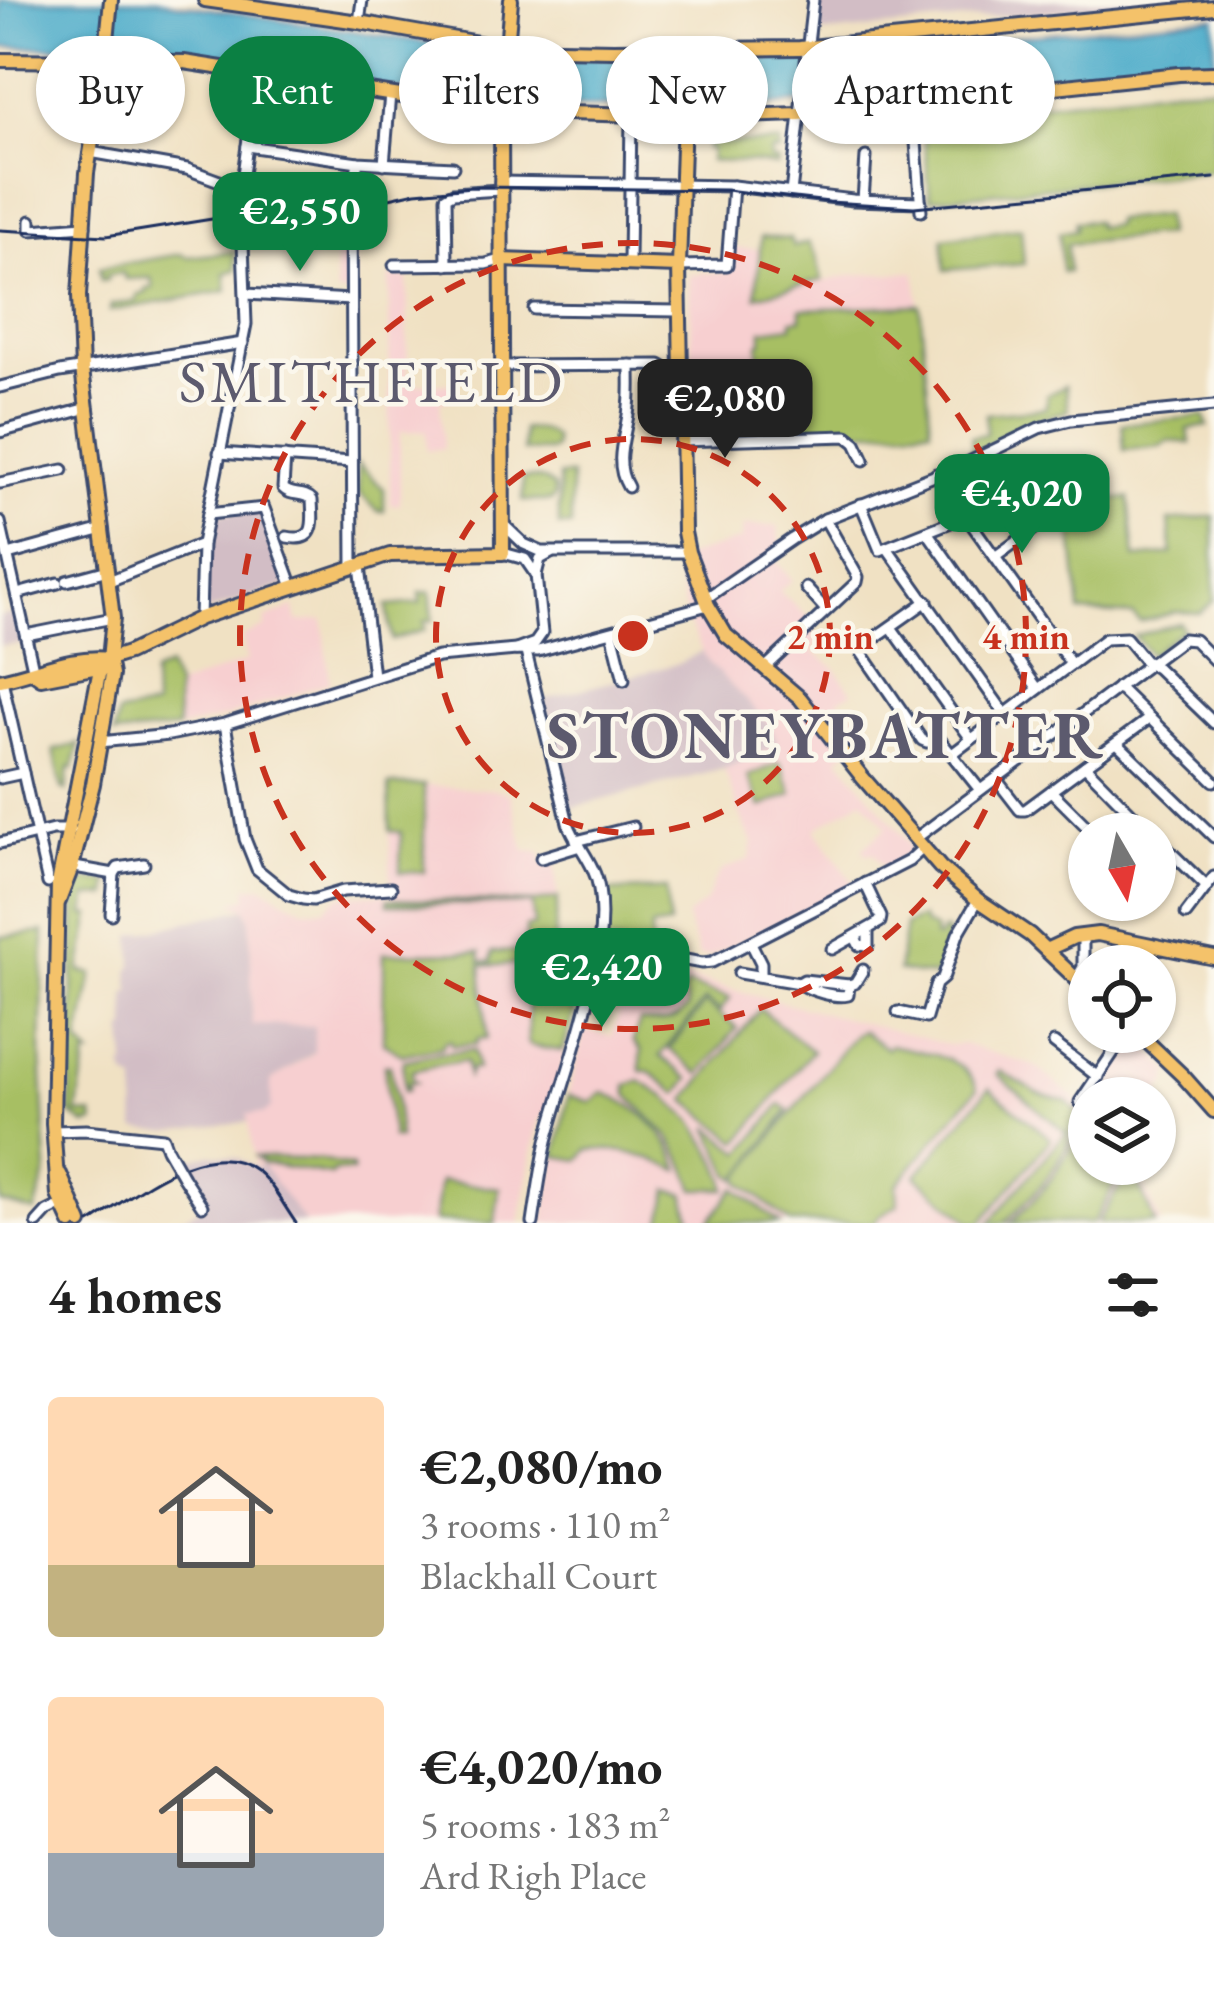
<!DOCTYPE html>
<meta charset="utf-8">
<style>
body{margin:0;font-family:"EB Garamond",serif;background:#f6f6f6;color:#222;height:100vh;display:flex;flex-direction:column;font-size:45px;white-space:nowrap}
*{box-sizing:border-box;margin:0}
p{font-size:39px;color:#767676}
.icon{flex:none;width:66px;height:66px;fill:none;stroke:currentColor;stroke-width:2;stroke-linecap:round;stroke-linejoin:round}
.map{position:relative;height:1223px;overflow:hidden}
.side{display:flex;flex-direction:column;background:#fff;flex:1}
.side>*{flex:none}
.guide{position:absolute;left:36px;top:36px;width:1143px;height:108px;display:flex;gap:24px}
.needle{width:78px;rotate:171deg}
.fabs{position:absolute;left:1068px;top:813px;display:grid;gap:24px}
.fabs a{display:grid;place-items:center;width:108px;height:108px;border-radius:50%;background:#fff;box-shadow:0 3px 9px #0004;font-size:60px}
.price{position:absolute;translate:-50% -102px;padding:0 27px;border-radius:24px;background:#0b8043;color:#fff;font-size:39px;line-height:78px;filter:drop-shadow(0 3px 6px #0008)}
.price::after{content:'';position:absolute;left:50%;top:72px;width:36px;height:27px;margin-left:-18px;background:inherit;clip-path:polygon(0 0,100% 0,50% 100%)}
.price.selected{background:#222;color:#fff}
ul{padding:0;list-style:none}
li{display:flex;align-items:center;gap:36px;height:300px;padding:0 48px}
li span{display:grid;place-items:center;flex:none;width:336px;height:240px;border-radius:12px;color:#555}
li>.icon{margin-inline-start:auto}
span .icon{width:144px;height:144px;fill:#fffc;stroke-width:1}
li b{font-size:51px}
h2{display:flex;justify-content:space-between;align-items:center;height:144px;padding:0 48px;font-size:51px}
.pill{padding:0 42px;border-radius:54px;background:#fff;box-shadow:0 3px 9px #0004;font-size:42px;line-height:108px}
.pill.selected{background:#0b8043;color:#fff}
.map>svg:first-child{display:block}
.built{fill:#f7cfd0}
.industrial{fill:#d2bdc5}
.green{fill:#a7bf64;stroke:#617761;stroke-width:3}
.water{fill:#4aaac9;stroke:#326c94;stroke-width:3}
.pier{fill:#f0e1c3}
.lines{fill:none;stroke-linecap:round;stroke-linejoin:round}
.minor-casing{stroke:#3b4a6d;stroke-width:15}
.major-casing{stroke:#3b4a6d;stroke-width:18}
.minor{stroke:#fff;stroke-width:9}
.major{stroke:#f4c26a;stroke-width:12}
.tram{stroke:#1b2f5e;stroke-width:3}
.minor-bridge-casing{stroke:#3b4a6d;stroke-width:15;stroke-linecap:butt}
.minor-bridge{stroke:#fff;stroke-width:9}
.ring{fill:none;stroke:#c8321e;stroke-width:6;stroke-dasharray:21 15}
.labels{text-anchor:middle;stroke-width:9;stroke-linejoin:round;paint-order:stroke}
.quarter-label{font-size:60px;letter-spacing:3px;fill:#5c5a6e;stroke:#fbf7ec}
.district-label{font-size:66px;font-weight:bold;letter-spacing:3px;fill:#5c5a6e;stroke:#fbf7ec}
.centre{fill:#c8321e;stroke:#fbf7ec;stroke-width:6}
.ring-label{font-size:36px;text-anchor:middle;font-weight:bold;fill:#c8321e;stroke:#fbf7ec;stroke-width:9;stroke-linejoin:round;paint-order:stroke}
</style>
<div class="map">
<svg width="1214" height="1223" viewBox="0 0 1214 1223">
<rect width="100%" height="100%" fill="#fbf7ec"/>
<filter id="ink" filterUnits="userSpaceOnUse"><feTurbulence type="fractalNoise" baseFrequency=".00833" numOctaves="2"/><feDisplacementMap in="SourceGraphic" scale="24" xChannelSelector="R" yChannelSelector="G"/><feConvolveMatrix kernelMatrix="1 2 1 2 8 2 1 2 1" color-interpolation-filters="sRGB"/></filter>
<filter id="wash" filterUnits="userSpaceOnUse"><feTurbulence type="fractalNoise" baseFrequency=".004" numOctaves="4" result="noise"/><feDisplacementMap in="SourceGraphic" scale="48" xChannelSelector="R" yChannelSelector="G"/><feGaussianBlur stdDeviation="2.7" result="paint"/><feColorMatrix in="noise" values="0 0 0 0 0 0 0 0 0 0 0 0 0 0 0 0 0 1.4 0 .05"/><feComposite in="paint" operator="in"/></filter>
<g filter="url(#wash)">
<rect width="100%" height="100%" fill="#f0e1c3"/>
<!-- built -->
<g class="built">
<path d="M354,216L355,294L336,293L334,233L249,234L250,223Z"/>
<path d="M730,248L758,249L757,296L852,275L916,272L931,428L695,437L689,273L697,276L698,273H729Z"/>
<path d="M389,277H408L407,384H452L451,400L440,401L443,449L427,450L426,431L400,432V505H390Z"/>
<path d="M743,526H778L781,548L772,557L792,580L779,591L812,620L817,644L813,651L835,668L852,692L838,700L860,720L858,723L865,732L839,758L908,842L911,849L909,855L885,869L873,853L866,854L862,849L887,827L863,799L815,829L854,884L709,957L699,956L686,917L705,903L714,881L723,870L750,859L753,842L745,828L724,769L778,744L709,663L702,651L687,621L675,560L741,540Z"/>
<path d="M294,607L297,622L323,620L330,682L223,718L177,729L176,687L247,661L242,637L266,627L265,619Z"/>
<path d="M388,783L498,790L510,794L525,851L540,852L543,864L555,862L558,903L555,964L546,1006L573,1014L575,1010L553,1106L538,1121L520,1223H305L262,1166L255,1167L247,1114L271,1107V1081L314,1053V1027L252,1026L250,920L246,908L231,902L247,898V887L262,886L303,909H324L338,897L347,895L386,894L391,897Z"/>
<path d="M632,964L950,1045L963,1044L1035,1066L1082,1104L1115,1060L1112,1056L1130,1033L1172,1072L1167,1078L1169,1081L1155,1098H1089V1164H1134L1161,1223H544L558,1140L584,1030L612,1036Z"/>
</g>
<!-- industrial -->
<g class="industrial">
<path d="M818,0H1171L817,34L814,31Z"/>
<path d="M260,509L290,584L204,613L206,546L211,515Z"/>
<path d="M19,613L25,644L0,646V616Z"/>
<path d="M702,651L709,663L770,725L778,745L724,769L571,808L543,700L680,663Z"/>
<path d="M246,908L250,920L252,1025L314,1026V1052L271,1081V1108L264,1114H247L248,1122L168,1132L135,1130L136,1083L127,1077L123,1068L126,1066L124,1030L127,1029L126,993L131,992L129,970L133,966L132,935Z"/>
<path d="M212,1154L236,1157L257,1168L262,1165L305,1223H174L207,1203L184,1160Z"/>
</g>
<!-- green -->
<g class="green">
<path d="M1214,86V171L930,199L922,117L1172,88Z"/>
<path d="M708,143H779V152L771,151L770,159L778,162L777,166L748,162L710,161L711,149H707Z"/>
<path d="M1164,215L1166,235L1067,244L1068,272H1062L1059,233L1075,230V222L1095,221L1097,227L1114,225V220Z"/>
<path d="M1021,228L1024,264L945,270L943,238Z"/>
<path d="M761,237L790,239L793,247L808,242L816,255L822,280L756,296Z"/>
<path d="M234,252L236,270L225,273L227,291L110,311L111,305L137,300V295L146,293V289L153,288L151,278L125,279L123,273L107,275V280L101,281L99,268L181,254L187,257Z"/>
<path d="M920,305L931,428L794,433L793,384H760L759,343L762,342V330L792,326V320L801,319V309Z"/>
<path d="M1065,386L1068,411L1028,422L962,459L961,452L972,450L971,437L986,434V414L1046,408L1047,395Z"/>
<path d="M709,392C710,407 704,423 710,437H695L693,393Z"/>
<path d="M1204,416L1208,426L1188,429L1190,443L1168,441L1161,446L1124,450L1122,424Z"/>
<path d="M523,429C535,429 546,429 554,438V448L551,451H523Z"/>
<path d="M1050,459L1059,505L1129,498L1135,558L1172,554L1169,521L1214,516V600L1200,613L1177,612L1140,622L1133,615L1080,612L1072,530H1049L1032,471L1044,467L1043,463Z"/>
<path d="M358,464L384,489V511H378L359,493Z"/>
<rect x="559" y="476" width="12" height="50"/>
<path d="M523,478C535,478 546,478 554,488V497L551,501H523Z"/>
<path d="M430,592L433,620L424,621L425,630L392,640L387,606L420,603V593Z"/>
<path d="M1180,623L1183,629L1150,655L1134,636Z"/>
<path d="M168,667L176,687L177,729L114,735L118,714L154,708L153,674Z"/>
<path d="M79,744L73,768H69L66,791L62,789L54,750Z"/>
<path d="M780,763L793,794L761,807L748,776Z"/>
<path d="M389,785H424V872H400L401,832L390,831Z"/>
<path d="M88,880L109,882L108,896L87,897L85,915H91L80,971L93,974L79,1043L91,1055H87L77,1113L93,1115L94,1123L85,1125L70,1113L75,896L79,885Z"/>
<path d="M666,889L669,925L651,928L652,949L604,941L606,892Z"/>
<path d="M558,898L554,946H542L526,961V927L534,926L532,904H388V899L532,903Z"/>
<path d="M921,918L924,924L935,930L934,937L938,938L944,930L948,934L942,967L933,976L898,971L905,925Z"/>
<path d="M44,932L41,1054L47,1170L35,1212L0,1202V937Z"/>
<path d="M521,951V964L481,966L487,1038L477,1039L476,1044L452,1046L451,1041L444,1042L443,1047L402,1055L383,1042L384,953L480,952L481,962H491L492,952Z"/>
<path d="M542,959L552,961L547,1004L575,1010L563,1051L531,1046L528,1043V969Z"/>
<path d="M687,985L730,998L720,1011L705,1000L660,1056L690,1079L678,1094L649,1071H641V1050L633,1041L640,1021C658,1023 675,1024 687,1008L683,992Z"/>
<path d="M705,1003L737,1028L700,1074L669,1049Z"/>
<path d="M760,1009L812,1051L739,1142L686,1100Z"/>
<path d="M862,1031L887,1049L890,1045C919,1052 967,1055 977,1089L897,1185L898,1205L880,1215L874,1223H791L740,1182L741,1174L736,1179L730,1174L709,1127L742,1153L781,1104L789,1110L743,1173L855,1034Z"/>
<path d="M474,1050L477,1069H471L468,1076L466,1061C447,1062 430,1067 412,1071V1079L416,1082L408,1083V1090L404,1091L403,1061L435,1054Z"/>
<path d="M384,1065H390L396,1097L399,1138H392Z"/>
<path d="M1000,1071L1040,1094L1067,1101L1079,1113C1066,1157 1042,1189 1008,1219L1003,1223H989L1066,1133L997,1074Z"/>
<path d="M640,1081L666,1097L694,1122L717,1160L725,1179L726,1189H695L684,1162L670,1138L628,1095L627,1085Z"/>
<path d="M989,1088L1051,1139L981,1223H972L916,1176Z"/>
<path d="M603,1093C636,1102 671,1136 680,1170C644,1158 628,1147 588,1150L579,1160L556,1156L569,1095L591,1102Z"/>
<path d="M1086,1122L1089,1125V1164L1125,1166L1096,1218L1092,1223H1010C1043,1194 1065,1165 1081,1123Z"/>
<path d="M256,1157L321,1160L352,1167V1172L334,1171L331,1175L262,1163Z"/>
<path d="M1126,1176H1132L1136,1179L1155,1223H1098Z"/>
<path d="M440,1181L499,1188L495,1223L434,1221Z"/>
<path d="M735,1188L780,1223H708Z"/>
<path d="M669,1190L685,1194L692,1223H666L662,1220Z"/>
</g>
<!-- water -->
<path class="water" d="M0,0H155L514,56L799,58L1214,17V64L1192,63L746,108L702,109L494,105L138,48L0,47Z"/>
<!-- pier -->
<path class="pier" d="M667,57L704,58L705,84L702,109L666,108Z"/>
</g>
<g filter="url(#ink)">
<g class="lines">
<!-- minor casing -->
<g class="minor-casing">
<g id="minor">
<path d="M359,22L362,0"/>
<path d="M913,101L921,211"/>
<path d="M684,116L686,50"/>
<path d="M247,146L358,162L453,167"/>
<path d="M90,152L187,169L241,189"/>
<path d="M384,164L390,94"/>
<path d="M500,182L733,186L853,200L921,202"/>
<path d="M242,184L338,201L351,199"/>
<path d="M791,193L813,0"/>
<path d="M863,200L866,157"/>
<path d="M31,221V230L85,226"/>
<path d="M629,262L631,114"/>
<path d="M394,265L486,264L501,260"/>
<path d="M447,265L446,197L453,193L500,190"/>
<path d="M679,266L727,265L733,186"/>
<path d="M246,294L351,300"/>
<path d="M534,309L679,311"/>
<path d="M502,366L660,365L679,376"/>
<path d="M0,387L60,372L243,343"/>
<path d="M0,432L88,408"/>
<path d="M681,441L847,436L856,443L864,460"/>
<path d="M219,453L352,462"/>
<path d="M285,457L283,488C291,497 304,491 312,500C313,522 317,543 287,537"/>
<path d="M936,474L1071,664"/>
<path d="M0,483L63,470"/>
<path d="M628,487C612,460 627,434 629,407C631,393 630,379 630,365"/>
<path d="M861,504L880,550L966,516"/>
<path d="M208,514L264,508L293,587"/>
<path d="M0,522L34,673"/>
<path d="M503,524L524,544L542,552H688"/>
<path d="M928,533L1038,689"/>
<path d="M888,549L1005,714"/>
<path d="M503,553L525,559L536,575"/>
<path d="M8,555L103,529"/>
<path d="M995,557L1038,526"/>
<path d="M360,566L373,676"/>
<path d="M353,568L351,199L358,162"/>
<path d="M67,581L108,570"/>
<path d="M109,581L202,544"/>
<path d="M806,588L826,610"/>
<path d="M17,594L58,583"/>
<path d="M705,599L792,539L825,519L967,463L1039,428L1071,420L1214,406"/>
<path d="M927,601L863,646L862,653L922,740L927,742L940,740L980,790"/>
<path d="M200,618L202,544L246,324L241,189L257,73"/>
<path d="M66,627L113,618"/>
<path d="M891,627L971,739"/>
<path d="M612,632L624,680"/>
<path d="M26,635L61,628"/>
<path d="M516,650L535,643L542,633L536,575L540,559L551,553"/>
<path d="M526,652L568,823C577,847 595,863 599,889C611,960 565,1071 547,1141C541,1168 537,1196 533,1223"/>
<path d="M766,667L857,582L858,577L825,519"/>
<path d="M2,680L48,883"/>
<path d="M1118,687L1214,781"/>
<path d="M225,724L245,839L257,869L289,895L303,899L313,900L343,891L391,888"/>
<path d="M100,742L169,735L225,724L438,657L516,650L538,651L708,605"/>
<path d="M1117,743L1214,837"/>
<path d="M952,754L1105,639L1126,638L1145,661L1157,668L1214,723"/>
<path d="M1085,766L1152,834"/>
<path d="M0,778L23,773"/>
<path d="M996,779L1020,810H1025L1150,718"/>
<path d="M1051,791L1094,834"/>
<path d="M1155,837L1206,886"/>
<path d="M915,839L1183,639L1194,640L1214,660"/>
<path d="M576,841L633,827"/>
<path d="M0,843L53,830H71"/>
<path d="M541,858L580,846"/>
<path d="M69,866L114,874L118,868L144,864"/>
<path d="M1155,867L1171,854"/>
<path d="M111,914L114,874"/>
<path d="M1186,914L1214,877"/>
<path d="M855,937L859,945L868,946V930"/>
<path d="M751,943L761,963V976"/>
<path d="M598,944L702,963L712,962L909,861L923,848"/>
<path d="M832,949L880,922L881,917L865,883"/>
<path d="M739,973L799,983C811,991 835,998 848,995L849,985L804,980L799,983"/>
<path d="M1076,979L1083,967V935"/>
<path d="M849,985L855,983L863,970"/>
<path d="M898,1012L926,1018L936,984L943,978L958,934L978,900"/>
<path d="M1054,1043L1098,1077"/>
<path d="M1080,1102L1127,1032"/>
<path d="M54,1131L86,1130L163,1138L167,1149"/>
<path d="M183,1177L202,1206"/>
<path d="M37,1223L47,1212L61,1205"/>
</g>
</g>
<!-- major casing -->
<g class="major-casing">
<g id="major">
<path d="M205,0L359,22L507,48L613,50L800,48L1214,7"/>
<path d="M0,60L184,62L496,111L711,117L799,114L1179,74L1214,73"/>
<path d="M684,116L679,266L684,532L688,552L708,605L726,635L800,698L863,778L940,867L978,900L1030,935L1089,991"/>
<path d="M87,119L90,97L88,60"/>
<path d="M501,260L679,266"/>
<path d="M34,673L41,678L98,667L109,659L128,653L200,618L390,555L503,553L501,120L511,0"/>
<path d="M0,680C36,673 72,654 109,659"/>
<path d="M59,901L72,867L93,784L112,675L109,659L113,618L82,369L79,296L87,173L105,60L111,0"/>
<path d="M1046,950L1074,937L1098,934L1214,958"/>
<path d="M1137,1032L1183,1076L1214,1111"/>
<path d="M60,1174L81,1223"/>
<path d="M71,1223L58,1195L53,1123L58,884L99,674L105,665"/>
</g>
</g>
<!-- minor -->
<use href="#minor" class="minor"/>
<!-- major -->
<use href="#major" class="major"/>
<!-- tram -->
<g class="tram">
<path d="M0,230L106,236L237,215L345,208L416,192L472,187L726,190L829,202L914,207L1214,178"/>
<path d="M90,1223C134,1196 206,1132 257,1171C273,1184 284,1206 296,1223"/>
</g>
<!-- minor-bridge casing -->
<g class="minor-bridge-casing">
<path id="minor-bridge" d="M167,1149L183,1177"/>
</g>
<!-- minor-bridge -->
<use href="#minor-bridge" class="minor-bridge"/>
</g>
</g>
<!-- distance rings -->
<g class="ring">
<circle cx="633" cy="636" r="197"/>
<circle cx="633" cy="636" r="393"/>
</g>
<g class="labels">
<!-- quarter labels -->
<g class="quarter-label">
<text x="372" y="402">SMITHFIELD</text>
</g>
<!-- district labels -->
<g class="district-label">
<text x="826" y="758">STONEYBATTER</text>
</g>
</g>
<circle cx="633" cy="636" r="18" class="centre"/>
<g class="ring-label">
<text x="830" y="649">2 min</text>
<text x="1026" y="649">4 min</text>
</g>
</svg>
<div class="fabs">
<a><svg class="needle" viewBox="-14 -14 28 28"><path d="M0-13l5 13h-10z" fill="#e53935"/><path d="M0 13l5-13h-10z" fill="#767676"/></svg></a>
<a><svg class="icon" aria-label="locate" viewBox="0 0 24 24"><circle cx="12" cy="12" r="6"/><path d="M12 2v4M12 18v4M2 12h4M18 12h4"/></svg></a>
<a><svg class="icon" aria-label="layers" viewBox="0 0 24 24"><path d="M12 4l9 5-9 5-9-5zM3 14l9 5 9-5"/></svg></a>
</div>
<b class="price" style="left:300px;top:274px">€2,550</b>
<b class="price selected" style="left:725px;top:461px">€2,080</b>
<b class="price" style="left:1022px;top:556px">€4,020</b>
<b class="price" style="left:602px;top:1030px">€2,420</b>
<div class="guide">
<a class="pill">Buy</a>
<a class="pill selected">Rent</a>
<a class="pill">Filters</a>
<a class="pill">New</a>
<a class="pill">Apartment</a>
</div>
</div>
<section class="side">
<h2>4 homes<svg class="icon" aria-label="filters" viewBox="0 0 24 24"><path d="M4 7h16M4 17h16"/><circle cx="9" cy="7" r="2"/><circle cx="15" cy="17" r="2"/></svg></h2>
<ul>
<li><span style="background:linear-gradient(#ffd9b3 70%,#c2b280 0)"><svg class="icon" aria-label="home" viewBox="0 0 24 24"><path d="M3 11l9-7 9 7M6 9v11h12V9"/></svg></span><div><b>€2,080/mo</b><p>3 rooms · 110 m²</p><p>Blackhall Court</p></div></li>
<li><span style="background:linear-gradient(#ffd9b3 65%,#9aa5b1 0)"><svg class="icon" aria-label="home" viewBox="0 0 24 24"><path d="M3 11l9-7 9 7M6 9v11h12V9"/></svg></span><div><b>€4,020/mo</b><p>5 rooms · 183 m²</p><p>Ard Righ Place</p></div></li>
</ul>
</section>
